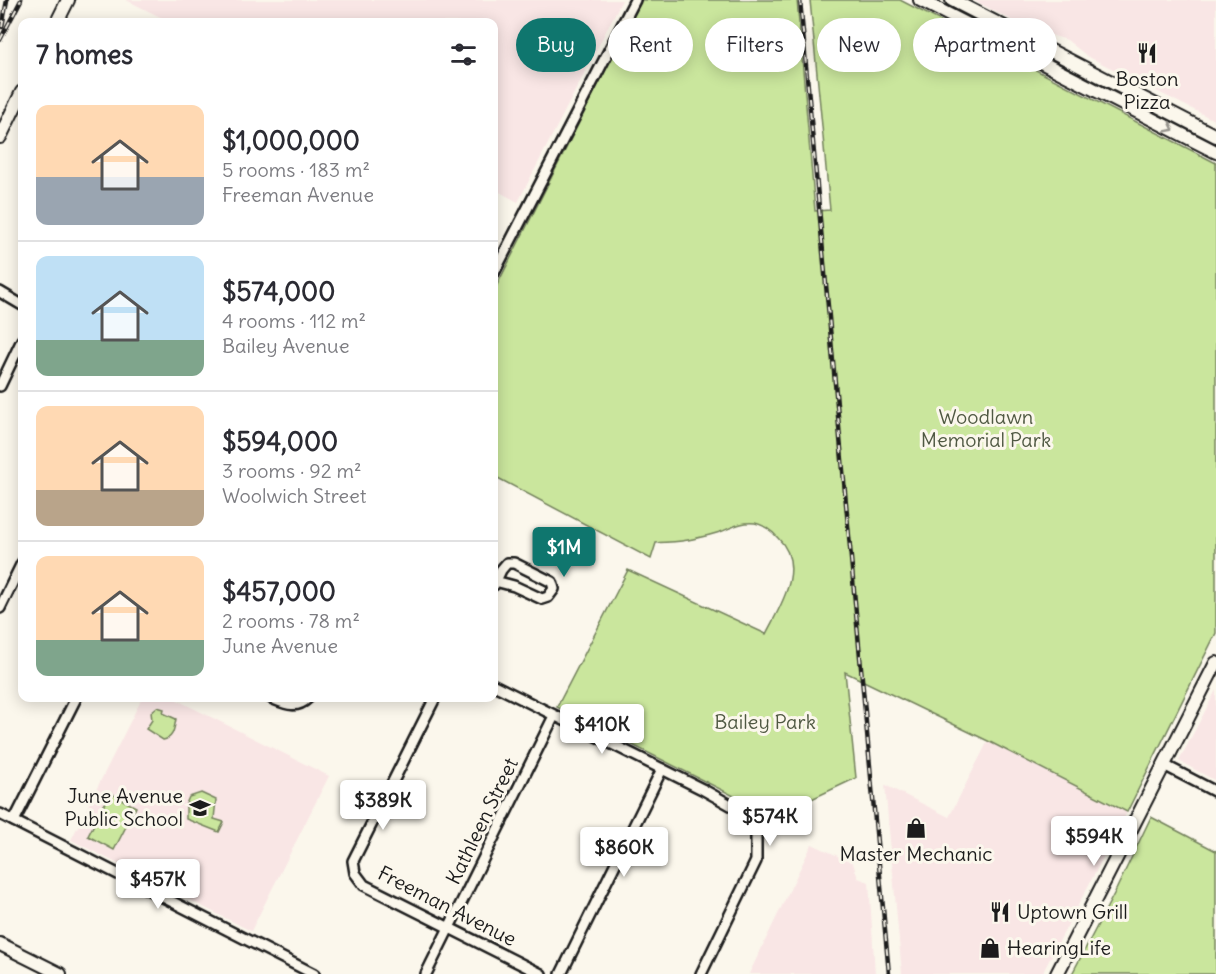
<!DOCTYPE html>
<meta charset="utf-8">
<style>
body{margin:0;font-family:Delius,sans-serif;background:#f7f7f7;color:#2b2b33;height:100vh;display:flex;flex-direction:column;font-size:22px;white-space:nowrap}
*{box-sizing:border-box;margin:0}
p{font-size:20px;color:#7c7c81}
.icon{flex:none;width:33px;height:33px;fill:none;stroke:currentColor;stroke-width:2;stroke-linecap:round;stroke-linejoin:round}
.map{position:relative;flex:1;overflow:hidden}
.details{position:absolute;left:18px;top:18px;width:480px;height:684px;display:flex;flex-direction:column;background:#fff;border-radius:12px;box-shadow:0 3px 15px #0003}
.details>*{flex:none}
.guide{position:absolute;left:516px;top:18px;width:570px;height:54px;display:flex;gap:12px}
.price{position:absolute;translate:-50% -51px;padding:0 14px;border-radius:6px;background:#fff;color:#222;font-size:20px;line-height:39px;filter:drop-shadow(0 2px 3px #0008)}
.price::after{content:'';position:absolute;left:50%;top:36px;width:18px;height:14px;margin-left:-9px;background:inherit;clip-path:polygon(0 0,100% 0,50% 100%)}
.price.active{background:#0f766e;color:#fff}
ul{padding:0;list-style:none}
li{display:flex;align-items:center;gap:18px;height:150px;padding:0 18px}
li+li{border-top:2px solid #e1e1e2}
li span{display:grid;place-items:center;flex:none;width:168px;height:120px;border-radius:12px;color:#555}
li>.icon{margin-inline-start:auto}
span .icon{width:72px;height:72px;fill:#fffc;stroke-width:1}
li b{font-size:26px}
h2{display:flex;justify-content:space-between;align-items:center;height:72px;padding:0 18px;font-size:26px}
.pill{padding:0 21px;border-radius:27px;background:#fff;box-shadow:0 3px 15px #0003;font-size:21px;line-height:54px}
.pill.active{background:#0f766e;color:#fff}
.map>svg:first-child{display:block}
.built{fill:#f9e6e5}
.green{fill:#cae69d;stroke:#73815c;stroke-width:1.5}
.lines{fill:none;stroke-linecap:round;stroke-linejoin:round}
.minor-casing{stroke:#1c1c1c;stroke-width:14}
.major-casing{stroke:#1c1c1c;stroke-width:16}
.minor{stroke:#fbf7ec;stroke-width:9}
.major{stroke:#fbf7ec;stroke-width:12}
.rail-casing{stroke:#1c1c1c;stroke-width:4.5}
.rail{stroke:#fbf7ec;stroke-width:2;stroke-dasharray:7;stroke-linecap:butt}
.oneway{stroke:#97948e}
.labels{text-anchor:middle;stroke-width:6;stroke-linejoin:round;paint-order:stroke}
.poi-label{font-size:20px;fill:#1c1c1c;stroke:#fbf7ec}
.park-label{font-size:20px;fill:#505943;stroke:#fbf7ec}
.street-label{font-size:20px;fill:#1c1c1c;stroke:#fbf7ec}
</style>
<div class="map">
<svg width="1216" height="974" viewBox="0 0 1216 974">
<rect width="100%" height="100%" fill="#fbf7ec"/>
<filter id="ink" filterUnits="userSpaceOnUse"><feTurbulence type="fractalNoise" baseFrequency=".0167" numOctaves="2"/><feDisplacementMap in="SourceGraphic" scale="12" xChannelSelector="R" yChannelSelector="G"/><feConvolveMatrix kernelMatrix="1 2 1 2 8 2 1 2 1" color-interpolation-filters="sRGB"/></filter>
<g filter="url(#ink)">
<!-- built -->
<g class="built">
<path d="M126,0H622L518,202L494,189V22H170Z"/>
<path d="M973,0H1216V121L1087,56L1067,40L1027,28Z"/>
<path d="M1216,690V781L1179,761Z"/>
<path d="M142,698H173L329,776L251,931L71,840Z"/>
<path d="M988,741L1127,812L1042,974H902L885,785L949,817Z"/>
<path d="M812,844L853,863L858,878L869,882L875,974H749Z"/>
</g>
<!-- green -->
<g class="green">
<path d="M641,0H797L815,211L830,210L810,0H900L1216,163V633L1127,812L988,741L845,672L856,778L761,823L752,805L557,707L628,570L766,634C780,606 807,567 778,538C772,531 764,525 755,523C742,521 731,528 720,532C711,535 702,537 693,539C681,542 668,542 656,543L651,559L494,476V291Z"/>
<path d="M157,707L164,709L163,713L176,719C174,728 174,738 163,740L146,729L152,720L151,712Z"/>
<path d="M110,793L136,807L114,850L88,836Z"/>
<path d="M201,793L216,800L214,819L224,822L219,832L186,819V804L189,797Z"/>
<path d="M1151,817L1216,851V974H1072L1115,892Z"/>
</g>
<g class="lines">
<!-- minor casing -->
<g class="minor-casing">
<g id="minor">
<path d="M494,273L635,0"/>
<path d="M0,292L22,305"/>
<path d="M0,386L22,340"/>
<path d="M494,585L501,570L507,563H514L552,582L554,589L548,597L542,599L514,586L495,581"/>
<path d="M0,608L22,563"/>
<path d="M494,685L702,789L743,812L749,818L756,834V861L701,974"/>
<path d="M271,698C284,703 296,710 308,698"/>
<path d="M435,698L353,861L355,873L364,885L541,974"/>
<path d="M1164,765L1216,792"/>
<path d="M0,814L314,974"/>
<path d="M14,821L76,698"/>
<path d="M426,974L554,716"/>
<path d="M561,974L662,769"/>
</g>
</g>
<!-- major casing -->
<g class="major-casing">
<g id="major">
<path d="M920,0L1216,152"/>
<path d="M952,0L1216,136"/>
<path d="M57,22L68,0"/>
<path d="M0,137L22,92"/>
<path d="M0,944L60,974"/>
<path d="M1057,974L1216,663"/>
</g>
</g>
<!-- minor -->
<use href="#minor" class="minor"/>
<!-- major -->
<use href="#major" class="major"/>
<!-- rail casing -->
<g class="rail-casing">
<g id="rail">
<path d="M800,0L889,974"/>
<path d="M2,27L7,0"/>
<path d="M0,40L21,0"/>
</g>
</g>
<!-- rail -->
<use href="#rail" class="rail"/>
</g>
<!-- one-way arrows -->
<defs><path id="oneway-chevron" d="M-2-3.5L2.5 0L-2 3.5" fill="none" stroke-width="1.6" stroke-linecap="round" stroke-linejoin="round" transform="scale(1.5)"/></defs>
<use class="oneway" href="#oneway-chevron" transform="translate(1170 128) rotate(27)"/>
</g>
<!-- icons -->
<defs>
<g id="restaurant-bare" transform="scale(1.62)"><path d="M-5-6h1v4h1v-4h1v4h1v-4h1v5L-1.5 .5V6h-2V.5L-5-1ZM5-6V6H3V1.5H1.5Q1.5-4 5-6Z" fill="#1c1c1c" stroke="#fbf7ec" stroke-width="2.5" paint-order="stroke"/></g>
<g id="school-bare" transform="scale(1.62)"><path d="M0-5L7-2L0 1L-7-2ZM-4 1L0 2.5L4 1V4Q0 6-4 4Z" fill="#1c1c1c" stroke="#fbf7ec" stroke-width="2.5" paint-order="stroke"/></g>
<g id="shop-bare" transform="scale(1.62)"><path d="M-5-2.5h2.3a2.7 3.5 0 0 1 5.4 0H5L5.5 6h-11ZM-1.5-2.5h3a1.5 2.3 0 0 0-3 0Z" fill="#1c1c1c" stroke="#fbf7ec" stroke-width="2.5" paint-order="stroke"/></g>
</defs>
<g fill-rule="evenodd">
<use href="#restaurant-bare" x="1147" y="53"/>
<use href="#school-bare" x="200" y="808"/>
<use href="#shop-bare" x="916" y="828"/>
<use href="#restaurant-bare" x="1000" y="912"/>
<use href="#shop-bare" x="990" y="948"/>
</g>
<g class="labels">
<!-- poi labels -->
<g class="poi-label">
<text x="1147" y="86">Boston<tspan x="1147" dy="23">Pizza</tspan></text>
<text x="183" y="803" text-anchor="end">June Avenue<tspan x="183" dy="23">Public School</tspan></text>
<text x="916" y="861">Master Mechanic</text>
<text x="1017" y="919" text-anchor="start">Uptown Grill</text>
<text x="1007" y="955" text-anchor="start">HearingLife</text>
</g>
<!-- park labels -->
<g class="park-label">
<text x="986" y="424">Woodlawn<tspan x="986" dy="23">Memorial Park</tspan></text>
<text x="765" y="729">Bailey Park</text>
</g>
<!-- street labels -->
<g class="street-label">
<text transform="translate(482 821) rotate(-64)" y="7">Kathleen Street</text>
<text transform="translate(447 906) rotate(27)" y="7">Freeman Avenue</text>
</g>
</g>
</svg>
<b class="price active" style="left:564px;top:578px">$1M</b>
<b class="price" style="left:602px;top:755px">$410K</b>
<b class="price" style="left:383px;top:831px">$389K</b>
<b class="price" style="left:770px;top:847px">$574K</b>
<b class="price" style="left:1094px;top:867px">$594K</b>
<b class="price" style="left:624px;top:878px">$860K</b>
<b class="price" style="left:158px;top:910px">$457K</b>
<div class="guide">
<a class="pill active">Buy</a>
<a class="pill">Rent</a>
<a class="pill">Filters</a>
<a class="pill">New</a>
<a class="pill">Apartment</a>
</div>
<section class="details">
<h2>7 homes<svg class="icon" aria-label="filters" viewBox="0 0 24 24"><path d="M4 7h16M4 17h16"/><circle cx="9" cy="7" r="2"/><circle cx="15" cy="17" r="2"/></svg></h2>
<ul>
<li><span style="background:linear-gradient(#ffd9b3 60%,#9aa5b1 0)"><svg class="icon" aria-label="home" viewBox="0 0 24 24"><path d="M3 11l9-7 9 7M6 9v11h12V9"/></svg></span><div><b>$1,000,000</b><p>5 rooms · 183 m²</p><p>Freeman Avenue</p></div></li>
<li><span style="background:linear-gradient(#bfe0f5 70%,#7fa58c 0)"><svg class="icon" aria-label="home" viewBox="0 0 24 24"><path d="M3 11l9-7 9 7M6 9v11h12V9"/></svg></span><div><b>$574,000</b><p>4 rooms · 112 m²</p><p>Bailey Avenue</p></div></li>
<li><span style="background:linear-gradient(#ffd9b3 70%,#b9a48a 0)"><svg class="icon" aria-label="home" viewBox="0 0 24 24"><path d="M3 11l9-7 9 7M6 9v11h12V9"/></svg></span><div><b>$594,000</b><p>3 rooms · 92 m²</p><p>Woolwich Street</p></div></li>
<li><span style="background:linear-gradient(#ffd9b3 70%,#7fa58c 0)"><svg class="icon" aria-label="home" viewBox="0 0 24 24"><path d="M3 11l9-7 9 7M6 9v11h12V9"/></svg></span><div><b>$457,000</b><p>2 rooms · 78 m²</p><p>June Avenue</p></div></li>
</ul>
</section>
</div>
